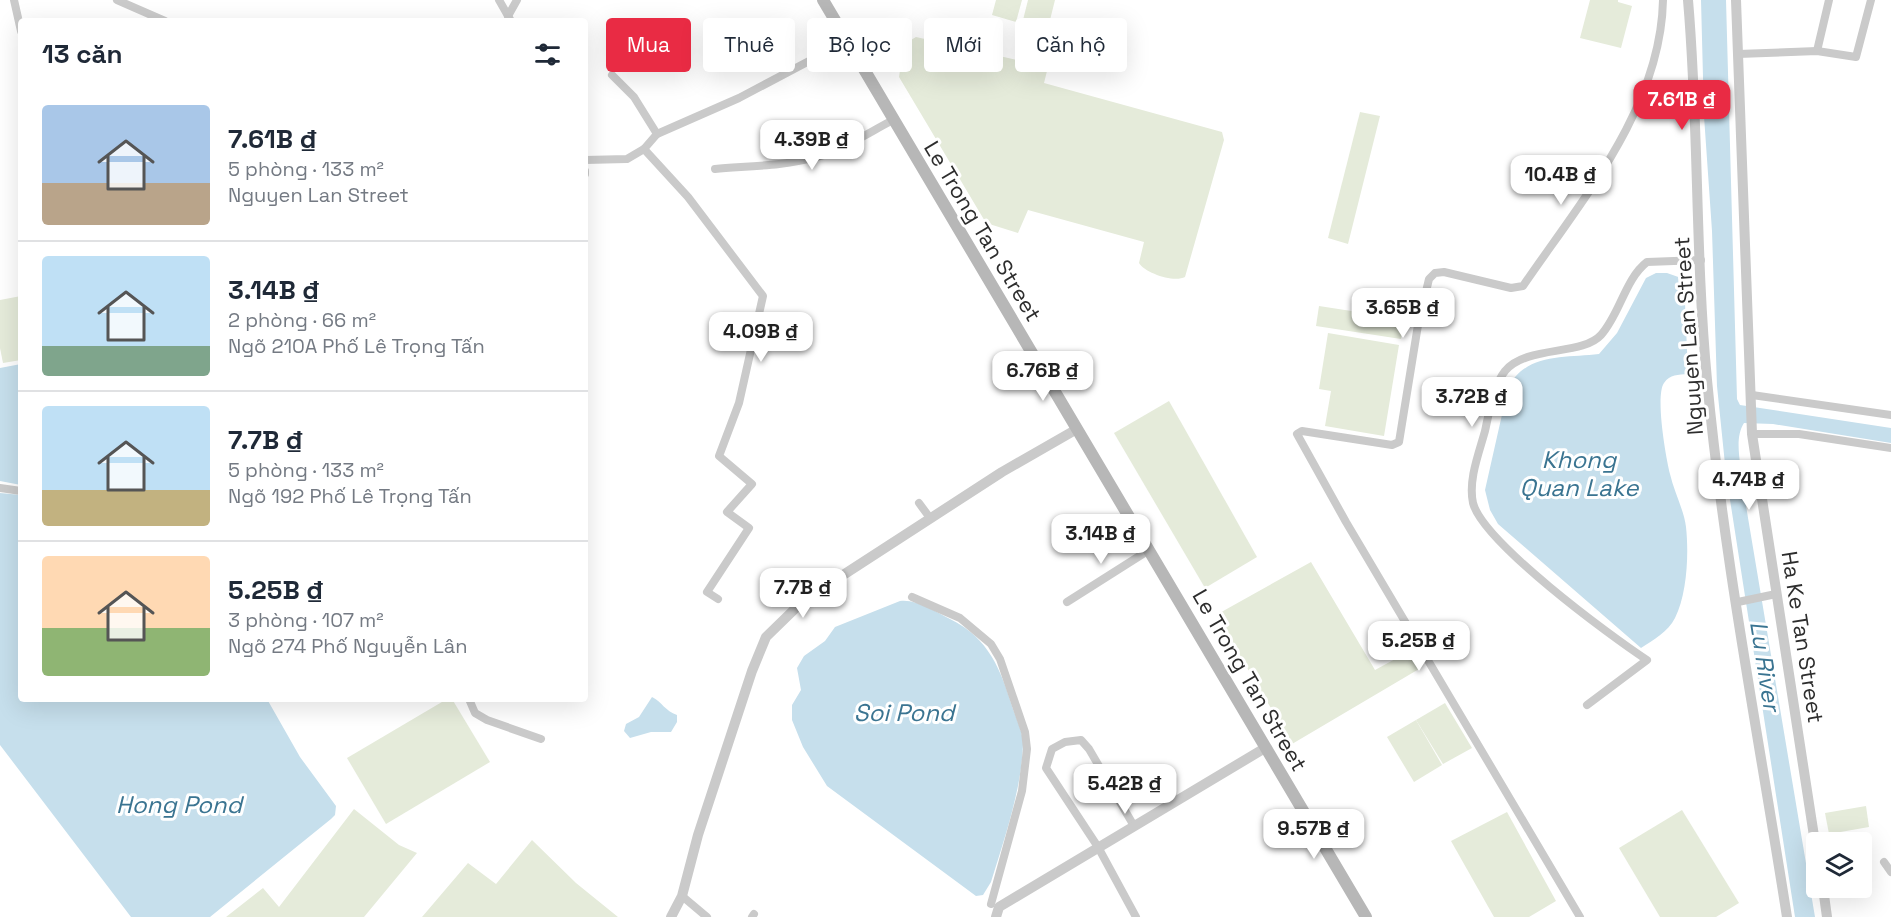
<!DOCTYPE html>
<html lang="vi">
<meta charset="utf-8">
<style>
body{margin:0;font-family:"Space Grotesk",sans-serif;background:#f6f6f7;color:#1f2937;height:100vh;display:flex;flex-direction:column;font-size:22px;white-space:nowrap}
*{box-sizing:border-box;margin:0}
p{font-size:20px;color:#747a83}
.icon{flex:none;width:33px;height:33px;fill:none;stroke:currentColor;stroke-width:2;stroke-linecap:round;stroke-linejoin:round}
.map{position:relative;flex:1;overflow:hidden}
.sheet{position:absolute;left:18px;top:18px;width:570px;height:684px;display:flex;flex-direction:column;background:#fff;border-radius:6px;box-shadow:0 6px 24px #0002}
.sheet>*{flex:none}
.top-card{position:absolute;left:606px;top:18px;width:570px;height:54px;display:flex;gap:12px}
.buttons{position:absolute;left:1806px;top:832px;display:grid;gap:12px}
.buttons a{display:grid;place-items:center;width:66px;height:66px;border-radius:6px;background:#fff;box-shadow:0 6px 24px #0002;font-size:30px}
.price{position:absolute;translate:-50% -51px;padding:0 14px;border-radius:12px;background:#fff;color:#222;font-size:20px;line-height:39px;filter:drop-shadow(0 2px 3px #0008)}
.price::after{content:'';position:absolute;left:50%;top:36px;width:18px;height:14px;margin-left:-9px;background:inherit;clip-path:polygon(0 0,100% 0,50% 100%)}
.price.selected{background:#e92b44;color:#fff}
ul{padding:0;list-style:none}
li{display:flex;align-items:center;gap:18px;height:150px;padding:0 24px}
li+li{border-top:2px solid #e0e1e3}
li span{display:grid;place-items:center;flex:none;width:168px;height:120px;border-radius:6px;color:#555}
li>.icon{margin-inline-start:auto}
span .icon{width:72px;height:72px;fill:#fffc;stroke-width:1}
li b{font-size:26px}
h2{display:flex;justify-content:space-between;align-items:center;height:72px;padding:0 24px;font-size:26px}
.tag{padding:0 21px;border-radius:6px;background:#fff;box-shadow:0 6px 24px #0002;font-size:21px;line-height:54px}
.tag.selected{background:#e92b44;color:#fff}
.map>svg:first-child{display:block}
.green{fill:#e5ebda}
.water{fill:#c6dfec}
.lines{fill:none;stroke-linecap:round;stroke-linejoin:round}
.canal{stroke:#c6dfec;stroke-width:8}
.minor{stroke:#cacaca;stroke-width:8}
.tertiary{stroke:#cacaca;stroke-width:10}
.secondary{stroke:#b7b7b7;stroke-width:12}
.labels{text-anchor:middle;stroke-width:6;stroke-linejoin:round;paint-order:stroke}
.street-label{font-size:22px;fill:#2d2d2d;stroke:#fff}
.water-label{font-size:24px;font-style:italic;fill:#3a7491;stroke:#fff}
</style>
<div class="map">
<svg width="1891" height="917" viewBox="0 0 1891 917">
<rect width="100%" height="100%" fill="#fff"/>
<!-- green -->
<g class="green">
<path d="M996,0H1022L1016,22L992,15Z"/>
<path d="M1028,0H1055L1048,28L1044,30L1022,24Z"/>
<path d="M1590,0H1618V2L1632,6L1621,48L1580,38Z"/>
<path d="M916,37L1048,67L1044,83L1222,132L1224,140L1185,277C1174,283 1145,273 1139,263L1144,242L1028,210L1018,233L986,223L899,77L904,44Z"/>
<path d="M1360,112L1380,116L1348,244L1328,238Z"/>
<path d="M21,296V360L3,363L0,348V300Z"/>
<path d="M1319,306L1403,319L1401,339L1316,326Z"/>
<path d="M1328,333L1399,345L1384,436L1325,426L1331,391L1319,389Z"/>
<path d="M1169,401L1257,557L1205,588L1114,433Z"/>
<path d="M1311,562L1375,670L1408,652L1419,669L1292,744L1216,615Z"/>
<path d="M447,699H452L490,762L386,824L347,758Z"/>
<path d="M1445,703L1472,748L1443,764L1416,720Z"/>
<path d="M1416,720L1442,765L1414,782L1387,737Z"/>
<path d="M1866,806L1869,827L1829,834L1825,813Z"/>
<path d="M354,809L399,845L417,853L364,917H226L263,888L279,907Z"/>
<path d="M1682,810L1739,903L1716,917H1660L1619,848Z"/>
<path d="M1507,812L1556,901L1529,917H1494L1451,841Z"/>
<path d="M532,840L576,883L618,917H422L468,863L496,884Z"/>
</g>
<!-- water -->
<g class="water">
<path d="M1701,0H1726L1737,399L1740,405L1891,428V443L1773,424L1744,423C1733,440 1742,467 1743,488L1815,917H1795L1726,474L1717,386L1712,231L1704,116Z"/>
<path d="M1656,273H1667L1684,279L1688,374C1678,375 1670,374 1664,383C1655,396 1666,458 1670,474C1674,492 1684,510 1686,527C1689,554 1687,594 1675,618C1668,632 1653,640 1641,648L1498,524L1490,510L1485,490L1508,388C1525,353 1565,358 1599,354L1617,333L1646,278Z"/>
<path d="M21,364V485L0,481V368Z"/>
<path d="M0,493L21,495V699H267L300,757L336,806L335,815L331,819L210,917H131L0,745Z"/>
<path d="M900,601C918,599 935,612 950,619C989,638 1001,670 1013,709C1017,720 1023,733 1023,744C1022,788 1004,840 991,882L983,895L976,896L827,786L803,747L792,720V705L801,690L797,668L804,656L825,641L835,627Z"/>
<path d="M652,697C662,702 665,711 677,715V722L671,732H651L630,738L624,731L626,724L639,717Z"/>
</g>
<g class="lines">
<!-- canal -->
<path class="canal" d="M1686,333L1694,332"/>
<!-- minor -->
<g class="minor">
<path d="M14,0L21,31"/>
<path d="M117,0L165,21"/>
<path d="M499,0L511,21"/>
<path d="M508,16L517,0"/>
<path d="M1817,51L1829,0"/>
<path d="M1738,54L1817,51L1856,57L1871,0"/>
<path d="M612,75L634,97L657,134"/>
<path d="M644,149L688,197L763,296L739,403L719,456L752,484L727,512L749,528L707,592L718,599"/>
<path d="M585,160L627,159L644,149L657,134L739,98L847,41"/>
<path d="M715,169C749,166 784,166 817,157C844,149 868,133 893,120"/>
<path d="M585,171V174"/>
<path d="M1752,395L1891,415"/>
<path d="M1752,434H1799L1891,448"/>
<path d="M0,488L21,491"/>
<path d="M919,503L930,518"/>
<path d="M912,597L960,618L991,644L1000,659L1025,732L1027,749L1022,791L991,904"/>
<path d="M1067,602L1149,550"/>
<path d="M1738,602L1776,594"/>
<path d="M469,699L475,713L487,720L541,739"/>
<path d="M1587,705L1647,660C1609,635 1483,542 1473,503C1468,480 1479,453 1485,431C1489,413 1493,386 1505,371C1527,345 1582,356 1601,335C1620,314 1625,279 1647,262L1701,260"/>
<path d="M1134,826L1089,749L1081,740L1065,742L1052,749L1046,768L1098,847L1136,917"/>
<path d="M1884,862L1891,872"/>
<path d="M682,896L707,917"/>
<path d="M752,917L754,914"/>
<path d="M1580,917L1346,522L1297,434L1302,431L1392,445L1399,442L1418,325L1429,279L1435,273L1444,272L1511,288L1523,286C1581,201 1661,108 1663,0"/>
</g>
<!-- tertiary -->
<g class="tertiary">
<path d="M1688,0C1699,126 1695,254 1707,380C1724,560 1759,738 1787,917"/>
<path d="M1736,0L1752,434L1816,849"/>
<path d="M1823,888L1827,917"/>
<path d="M671,917L682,896L698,835L752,671L766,637L803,601L1002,472L1077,429"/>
<path d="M996,917L999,907L1265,748"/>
</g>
<!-- secondary -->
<path class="secondary" d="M823,0L1366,917"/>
</g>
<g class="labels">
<!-- street labels -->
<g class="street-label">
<text transform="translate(983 231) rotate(59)" y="8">Le Trong Tan Street</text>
<text transform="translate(1688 336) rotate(-94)" y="8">Nguyen Lan Street</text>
<text transform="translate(1803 637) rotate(81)" y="8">Ha Ke Tan Street</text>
<text transform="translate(1250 680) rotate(60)" y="8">Le Trong Tan Street</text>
</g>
<!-- water labels -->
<g class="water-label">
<text x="1579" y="468">Khong<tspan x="1579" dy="28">Quan Lake</tspan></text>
<text transform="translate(1765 666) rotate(81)" y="8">Lu River</text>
<text x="904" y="721">Soi Pond</text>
<text x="179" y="813">Hong Pond</text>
</g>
</g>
</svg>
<div class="buttons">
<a><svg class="icon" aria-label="layers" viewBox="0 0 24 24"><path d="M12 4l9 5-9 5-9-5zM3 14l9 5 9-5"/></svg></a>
</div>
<b class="price selected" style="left:1682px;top:131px">7.61B ₫</b>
<b class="price" style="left:812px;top:171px">4.39B ₫</b>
<b class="price" style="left:1561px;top:206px">10.4B ₫</b>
<b class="price" style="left:1403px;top:339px">3.65B ₫</b>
<b class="price" style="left:761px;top:363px">4.09B ₫</b>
<b class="price" style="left:1043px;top:402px">6.76B ₫</b>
<b class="price" style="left:1472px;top:428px">3.72B ₫</b>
<b class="price" style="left:1749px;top:511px">4.74B ₫</b>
<b class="price" style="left:1101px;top:565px">3.14B ₫</b>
<b class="price" style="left:803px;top:619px">7.7B ₫</b>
<b class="price" style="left:1419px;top:672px">5.25B ₫</b>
<b class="price" style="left:1125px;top:815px">5.42B ₫</b>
<b class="price" style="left:1314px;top:860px">9.57B ₫</b>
<div class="top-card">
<a class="tag selected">Mua</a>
<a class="tag">Thuê</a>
<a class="tag">Bộ lọc</a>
<a class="tag">Mới</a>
<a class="tag">Căn hộ</a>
</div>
<section class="sheet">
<h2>13 căn<svg class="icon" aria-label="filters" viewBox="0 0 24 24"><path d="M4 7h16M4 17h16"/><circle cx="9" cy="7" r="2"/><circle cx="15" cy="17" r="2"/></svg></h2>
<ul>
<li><span style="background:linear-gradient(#a9c7e8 65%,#b9a48a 0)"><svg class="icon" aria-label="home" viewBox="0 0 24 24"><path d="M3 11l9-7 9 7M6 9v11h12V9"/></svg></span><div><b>7.61B ₫</b><p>5 phòng · 133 m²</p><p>Nguyen Lan Street</p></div></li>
<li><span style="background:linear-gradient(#bfe0f5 75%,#7fa58c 0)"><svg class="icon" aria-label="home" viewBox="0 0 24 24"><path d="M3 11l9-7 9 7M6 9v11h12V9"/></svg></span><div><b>3.14B ₫</b><p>2 phòng · 66 m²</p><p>Ngõ 210A Phố Lê Trọng Tấn</p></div></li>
<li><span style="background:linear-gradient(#bfe0f5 70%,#c2b280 0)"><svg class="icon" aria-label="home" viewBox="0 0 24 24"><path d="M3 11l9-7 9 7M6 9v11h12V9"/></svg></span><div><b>7.7B ₫</b><p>5 phòng · 133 m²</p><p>Ngõ 192 Phố Lê Trọng Tấn</p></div></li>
<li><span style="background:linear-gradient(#ffd9b3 60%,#8fb573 0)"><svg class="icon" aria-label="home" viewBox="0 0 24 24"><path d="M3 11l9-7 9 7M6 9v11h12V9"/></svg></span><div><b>5.25B ₫</b><p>3 phòng · 107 m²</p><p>Ngõ 274 Phố Nguyễn Lân</p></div></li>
</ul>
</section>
</div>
